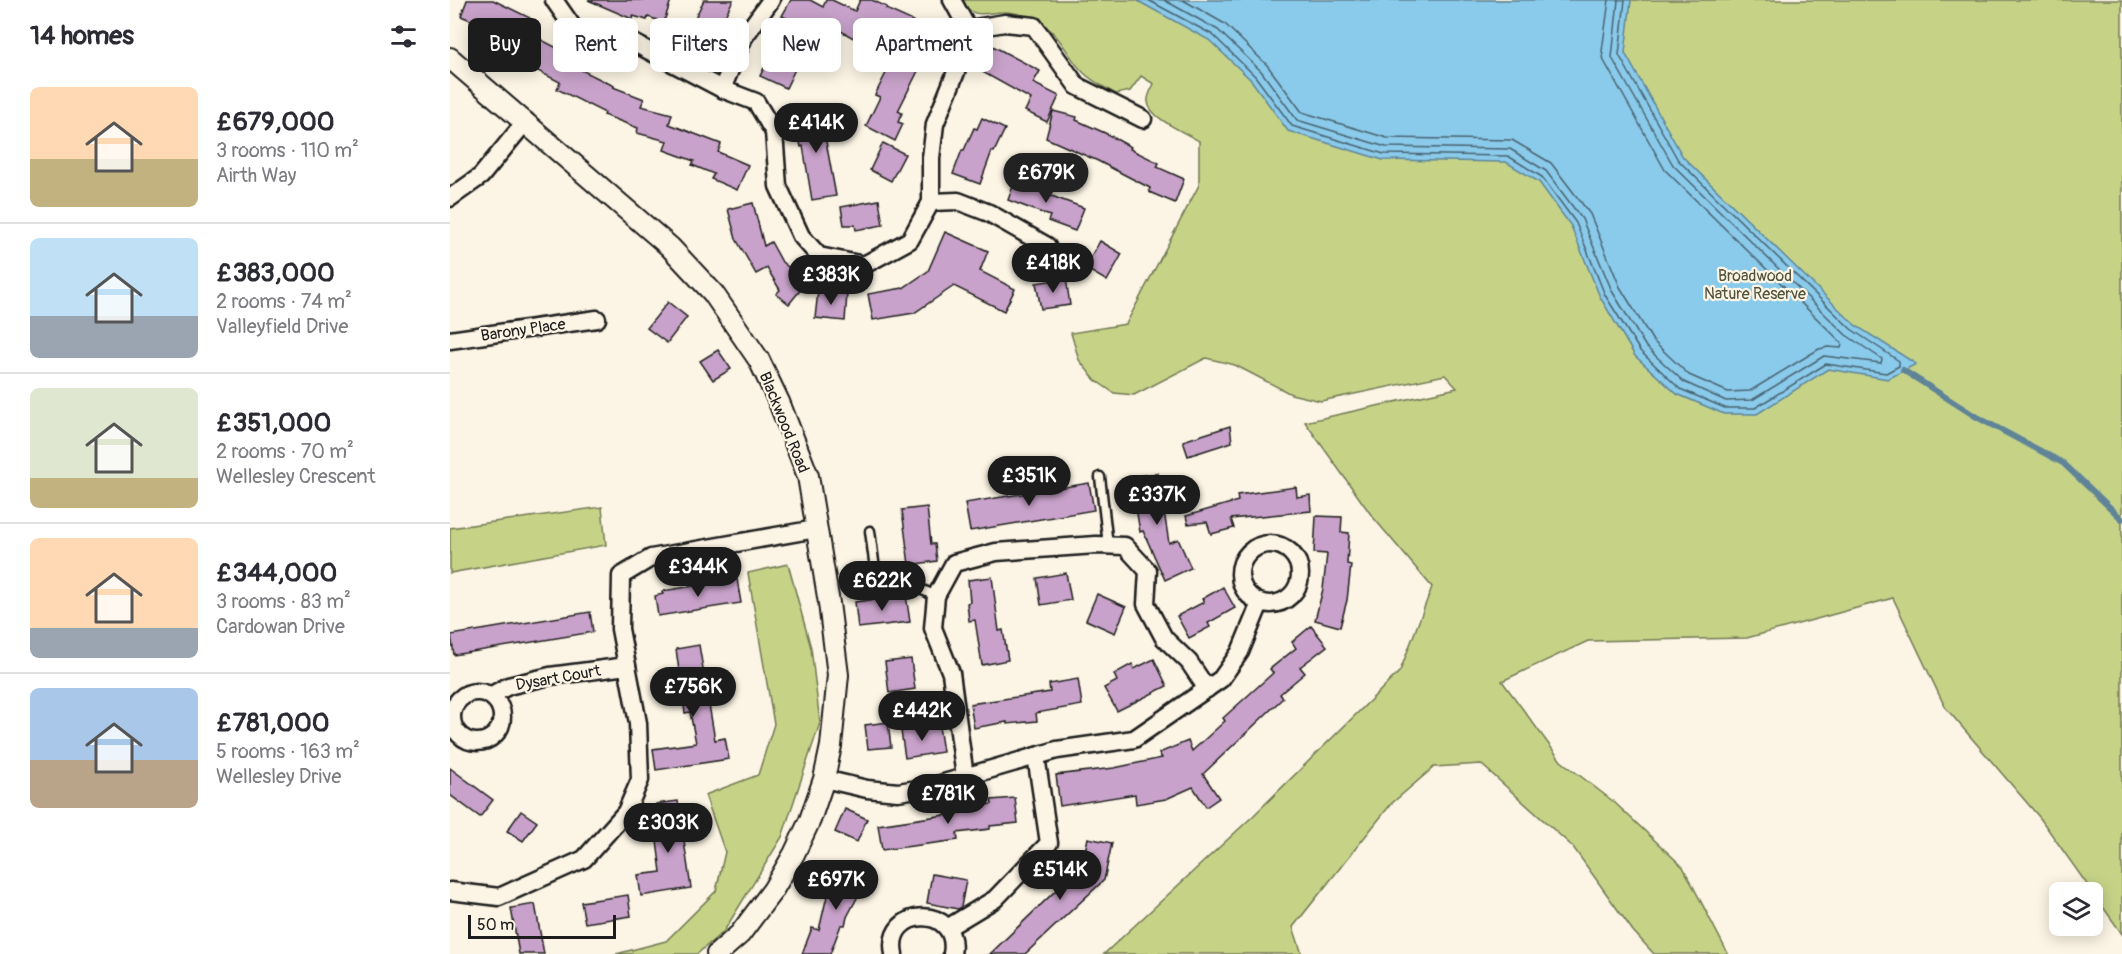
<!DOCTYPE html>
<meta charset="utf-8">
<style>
body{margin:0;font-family:Pangolin,sans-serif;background:#f7f7f7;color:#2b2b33;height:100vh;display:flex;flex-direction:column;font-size:22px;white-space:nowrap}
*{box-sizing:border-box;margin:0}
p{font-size:20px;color:#7c7c81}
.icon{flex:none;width:33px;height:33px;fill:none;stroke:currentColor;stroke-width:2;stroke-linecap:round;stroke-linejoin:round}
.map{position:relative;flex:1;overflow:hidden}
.drawer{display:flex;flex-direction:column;background:#fff;width:450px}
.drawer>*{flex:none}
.banner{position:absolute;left:18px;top:18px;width:570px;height:54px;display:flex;gap:12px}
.controls{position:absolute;left:1599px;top:882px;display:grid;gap:12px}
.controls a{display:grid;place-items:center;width:54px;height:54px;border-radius:9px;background:#fff;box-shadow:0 3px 15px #0003;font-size:30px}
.scale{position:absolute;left:18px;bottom:15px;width:148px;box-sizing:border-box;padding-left:6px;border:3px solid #1c1c1c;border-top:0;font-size:16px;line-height:21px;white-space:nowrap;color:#1c1c1c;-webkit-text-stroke:4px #fcf5e5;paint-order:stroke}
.price{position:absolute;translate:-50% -51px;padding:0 14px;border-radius:21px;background:#1c1c1c;color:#fff;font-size:20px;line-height:39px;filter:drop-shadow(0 2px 3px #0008)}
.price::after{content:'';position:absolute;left:50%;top:36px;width:18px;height:14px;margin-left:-9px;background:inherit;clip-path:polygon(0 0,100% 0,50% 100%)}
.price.active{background:#222;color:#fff}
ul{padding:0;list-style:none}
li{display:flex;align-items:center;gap:18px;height:150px;padding:0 30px}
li+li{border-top:2px solid #e1e1e2}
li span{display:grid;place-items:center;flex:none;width:168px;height:120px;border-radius:9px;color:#555}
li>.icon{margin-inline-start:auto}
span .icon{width:72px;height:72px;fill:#fffc;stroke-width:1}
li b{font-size:26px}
h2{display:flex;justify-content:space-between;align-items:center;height:72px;padding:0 30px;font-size:26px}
.pill{padding:0 21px;border-radius:9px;background:#fff;box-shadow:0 3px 15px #0003;font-size:21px;line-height:54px}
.pill.active{background:#1c1c1c;color:#fff}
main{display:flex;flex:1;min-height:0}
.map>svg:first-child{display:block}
.green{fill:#c6d387;stroke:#717852;stroke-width:1.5}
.water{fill:#8acaeb;stroke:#5e8498;stroke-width:1.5}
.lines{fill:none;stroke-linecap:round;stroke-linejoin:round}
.shore{stroke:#48626f;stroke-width:1.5}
.stream{stroke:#5e8498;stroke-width:6}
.building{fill:#c8a2ca;stroke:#1c1c1c;stroke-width:1.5}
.service-casing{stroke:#1c1c1c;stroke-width:13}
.minor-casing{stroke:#1c1c1c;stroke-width:21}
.tertiary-casing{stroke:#1c1c1c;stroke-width:24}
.service{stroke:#fcf5e5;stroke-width:8}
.minor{stroke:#fcf5e5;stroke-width:16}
.tertiary{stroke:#fcf5e5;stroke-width:20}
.labels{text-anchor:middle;stroke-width:4.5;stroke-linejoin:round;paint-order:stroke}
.park-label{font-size:16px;fill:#4f533c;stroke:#fcf5e5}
.street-label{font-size:16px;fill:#1c1c1c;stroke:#fcf5e5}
</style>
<main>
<section class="drawer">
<h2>14 homes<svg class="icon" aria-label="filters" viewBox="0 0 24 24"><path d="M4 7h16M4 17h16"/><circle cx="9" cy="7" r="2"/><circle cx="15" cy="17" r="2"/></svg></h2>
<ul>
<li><span style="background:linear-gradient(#ffd9b3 60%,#c2b280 0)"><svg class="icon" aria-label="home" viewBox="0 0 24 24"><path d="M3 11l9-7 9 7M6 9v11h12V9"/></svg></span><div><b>£679,000</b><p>3 rooms · 110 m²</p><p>Airth Way</p></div></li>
<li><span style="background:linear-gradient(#bfe0f5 65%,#9aa5b1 0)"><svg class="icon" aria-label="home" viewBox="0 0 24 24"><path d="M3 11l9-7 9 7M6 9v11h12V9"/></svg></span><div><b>£383,000</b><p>2 rooms · 74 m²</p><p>Valleyfield Drive</p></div></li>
<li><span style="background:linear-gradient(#dfe7d0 75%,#c2b280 0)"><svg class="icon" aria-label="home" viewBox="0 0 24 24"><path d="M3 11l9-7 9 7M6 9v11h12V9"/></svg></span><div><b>£351,000</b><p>2 rooms · 70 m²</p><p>Wellesley Crescent</p></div></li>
<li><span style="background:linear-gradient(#ffd9b3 75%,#9aa5b1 0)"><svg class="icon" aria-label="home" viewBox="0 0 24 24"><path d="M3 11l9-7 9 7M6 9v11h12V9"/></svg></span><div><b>£344,000</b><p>3 rooms · 83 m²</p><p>Cardowan Drive</p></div></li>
<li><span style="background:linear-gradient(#a9c7e8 60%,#b9a48a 0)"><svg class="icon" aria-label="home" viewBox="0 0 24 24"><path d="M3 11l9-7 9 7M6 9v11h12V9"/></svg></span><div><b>£781,000</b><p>5 rooms · 163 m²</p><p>Wellesley Drive</p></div></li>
</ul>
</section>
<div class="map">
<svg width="1672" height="954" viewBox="0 0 1672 954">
<rect width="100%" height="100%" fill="#fcf5e5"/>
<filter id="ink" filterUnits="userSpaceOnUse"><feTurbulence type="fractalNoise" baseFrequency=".0167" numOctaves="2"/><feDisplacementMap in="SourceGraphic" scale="12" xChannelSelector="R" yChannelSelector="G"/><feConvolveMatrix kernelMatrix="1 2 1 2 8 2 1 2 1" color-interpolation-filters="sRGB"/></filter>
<g filter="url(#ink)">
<!-- green -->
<g class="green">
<path d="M512,0H1672V934L1590,818L1495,707L1443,598L1297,638L1138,641L1052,681L1111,761L1164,802L1233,867L1278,954H1204L1183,931L1123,847L1031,764L984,767L941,804L843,927L852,954H654L803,816L950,671L982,587L922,516L855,422L1007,388L995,375L871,401L841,394L785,365L756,358L684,395L664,393L645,380L629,360L621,333L676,324L749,185V141C736,133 699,118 698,102C697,96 701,90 704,84L691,76L680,91L666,94C656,88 643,82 634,73C619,59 611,35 592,24C581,18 564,11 552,12C534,13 522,20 512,0Z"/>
<path d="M152,507L156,545L0,573V528Z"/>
<path d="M338,564L361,648L370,723L332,837L274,931L247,954H166L216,941L266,891L275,852L255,795L308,775L324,724L298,573Z"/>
</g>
<!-- water -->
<path class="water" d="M686,0H1181L1175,53L1233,157L1405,325L1466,364L1438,379L1378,369L1307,414H1274L1227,394L1185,356L1150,297L1121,226L1089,182L1056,162L933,160L838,131L801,80L759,40Z"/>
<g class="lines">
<!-- shore -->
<g class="shore">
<path d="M698,0L763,35L805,76L842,126L934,154L1058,156L1092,177L1126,223L1155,295L1190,351L1230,389L1275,408H1305L1376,364L1436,373L1449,366V361L1401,329L1228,160L1169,55L1175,0"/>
<path d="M714,0L768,30L811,71L847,120L936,147L1060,149L1096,171L1132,219L1162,291L1196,347L1234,382L1276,401L1302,400L1374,356L1431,363L1432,359L1396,335L1223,165L1162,58L1168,0"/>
<path d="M733,0L775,24L817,65L852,112L937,138L1062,140L1101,163L1140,214L1170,287L1203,341L1239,375L1278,392L1300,391L1369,349L1378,347L1391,348L1392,343L1215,170L1154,61L1152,51L1159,0"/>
</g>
<!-- stream -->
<path class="stream" d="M1453,370L1525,416L1613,463L1672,519"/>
</g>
<!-- building -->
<g class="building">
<path d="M17,0H43L80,18L74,31L113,51L109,59L164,86L163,87L194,99L191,106L222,114L219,124L271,144L268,152L298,165L287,190L261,179L264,174L242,165L244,161L214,150L217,141L187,133L188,128L154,115L155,113L107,89L110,82L76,65L82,53L40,32L42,29L11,16Z"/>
<path d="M138,0H221L214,22L198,17L197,20L183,16L182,19Z"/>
<path d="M254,0H283L259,48L247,42L242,52L224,43L235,20L242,24Z"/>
<path d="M341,0H360L373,7L376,0H382L405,11L410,0H422L437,7L436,9L463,21L462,23L489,38L477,61L474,59L448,111L452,113L448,122L453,124L445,141L416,126L430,97L425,95L449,47L414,31L409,41L391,31L389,36L378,31L371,45L359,40L336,88L310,76L339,19L332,16Z"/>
<path d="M539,44L590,71L583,83L609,96L597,122L575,111L581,99L527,69Z"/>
<path d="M370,109L386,196L362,200L353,146L351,147L344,114Z"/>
<path d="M603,111L627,117L626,120L655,133L681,147L680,149L709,163L707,167L734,179L725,203L699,192L700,188L648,161L596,138Z"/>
<path d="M532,118L555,129L544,152L542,151L530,184L503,174L512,150H514L524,128L527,129Z"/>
<path d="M433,143L455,154L441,181L420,170Z"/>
<path d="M566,178L593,188L591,192L634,208L625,231L598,221L600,216L558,200Z"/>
<path d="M429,200L433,225L406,230L405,225H394L391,207Z"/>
<path d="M303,203L314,246L321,242L332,262L357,282L339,304L326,294L330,290L317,268L306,274L286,239L278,209Z"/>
<path d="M495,232L538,251L530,271L565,289L554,311L504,286L464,313L423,320L418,294L453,288L478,271Z"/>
<path d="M650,241L672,254L657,281L635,268Z"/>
<path d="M616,278L620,305L591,309L586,283Z"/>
<path d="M368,291L397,294L395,321L365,318Z"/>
<path d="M218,302L237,317L217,343L197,328Z"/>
<path d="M268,350L281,369L263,380L250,361Z"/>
<path d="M780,426L782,442L738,456L733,441Z"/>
<path d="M708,473L719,543L728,539L741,568L715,580L693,531L690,532L681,477Z"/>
<path d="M639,483L644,510L520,531L515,503Z"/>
<path d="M846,487L847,497L860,495L861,511L781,519L784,528L761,534L757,522L738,524L736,516L788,501L787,495Z"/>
<path d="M477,507L481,544H485L487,561L459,565L452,510Z"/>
<path d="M866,516L892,517L891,532L899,533L897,564L901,565L897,600L890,627L865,620L873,589L877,554L864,553Z"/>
<path d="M616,573L621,600L591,605L587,578Z"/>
<path d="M542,577L549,631L553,630L558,660L532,665L525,620L519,621L517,603L520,602L518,580Z"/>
<path d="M287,579L291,603L208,616L205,596L213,594L212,591Z"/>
<path d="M773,587L785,608L758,623L760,627L739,638L727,616L754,602L752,599Z"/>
<path d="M647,594L676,607L665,633L636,620Z"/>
<path d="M456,595L460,622L408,628L405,602Z"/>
<path d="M140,612L143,632L4,655L1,635Z"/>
<path d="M861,626L877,646L850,667L855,673L830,694L833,698L753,774L769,798L756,807L743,787L716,799L686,804L685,794L610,806L606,775L664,768L712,758L709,753L738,741L742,751L775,721L773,718L823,673L820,669L846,648L842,642Z"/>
<path d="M249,645L265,740L275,738L279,759L206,770L203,749L246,743L240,712L235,713L226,649Z"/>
<path d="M461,659L465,689L439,693L435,662Z"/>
<path d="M704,659L717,686L667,711L654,688L667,681L664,674L682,664L684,669Z"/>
<path d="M628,679L632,705L586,713L587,721L557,724V722L524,728L520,704L600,692L599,684Z"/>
<path d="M438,722L441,747L418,749L415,725Z"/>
<path d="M489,726L493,752L455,758L451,731Z"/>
<path d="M0,768L43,800L30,817L0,795Z"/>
<path d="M565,798L568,823L540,826V829L507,833L508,840L432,850L428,825L515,812L514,807L542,804L541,800Z"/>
<path d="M228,801L241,888L191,896L188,875L211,872L204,818H208L206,804Z"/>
<path d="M395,809L417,819L407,842L385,832Z"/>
<path d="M71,811L87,822L73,841L57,831Z"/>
<path d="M638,838L662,843L654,880L575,954H540L632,865Z"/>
<path d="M395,864L418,877L397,917L395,925H391L380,954H352L362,928L369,930L376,900Z"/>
<path d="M482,874L516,880L511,907L508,909L477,903Z"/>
<path d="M178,895L181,916L135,923L131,902Z"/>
<path d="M85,904L94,954H69L61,908Z"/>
</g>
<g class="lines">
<!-- service casing -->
<g class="service-casing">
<g id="service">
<path d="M650,477L658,545"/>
<path d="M420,531L425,569L486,596"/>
</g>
</g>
<!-- minor casing -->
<g class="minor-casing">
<g id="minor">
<path d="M104,0L129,36L182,42L272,89L306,102L324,132L328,186L351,236L369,256L414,265L460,240L481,202V158L485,124L506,72L518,29L502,0"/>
<path d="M518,29L555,23L584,26L627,86L693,119"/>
<path d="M272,89L294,37L321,0"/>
<path d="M0,198L31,176L76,121"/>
<path d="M481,202L508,201L539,213L597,246"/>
<path d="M0,340L147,319"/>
<circle cx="820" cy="574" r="30"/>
<circle cx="27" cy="717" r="25"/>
<path d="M42,695L58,686L100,676L177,666"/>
<path d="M515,777L501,673L483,628L486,596L504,563L546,552L646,545L675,546L698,571L696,604L714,638L739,662L757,689"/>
<path d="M374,779L417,789L448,792L480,787L607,750L684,739L771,679L790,652L810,603"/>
<path d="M0,891L49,897L134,859L176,812L190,780L188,723L170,629L171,576L201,558L366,529"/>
<path d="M497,928L545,899L599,843L586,756"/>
<path d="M444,954C434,906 511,904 502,954"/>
</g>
</g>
<!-- tertiary casing -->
<g class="tertiary-casing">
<path id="tertiary" d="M0,58L220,247L263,293L309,360L329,402L358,476L379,603L388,675L381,746L374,779L360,820L344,854L323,890L290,934L267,954"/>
</g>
<!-- service -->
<use href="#service" class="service"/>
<!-- minor -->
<use href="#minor" class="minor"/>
<!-- tertiary -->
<use href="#tertiary" class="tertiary"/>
</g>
</g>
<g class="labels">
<!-- park labels -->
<g class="park-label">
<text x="1305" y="281">Broadwood<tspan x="1305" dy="18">Nature Reserve</tspan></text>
</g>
<!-- street labels -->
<g class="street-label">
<text transform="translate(73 329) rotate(-8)" y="6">Barony Place</text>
<text transform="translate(335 422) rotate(68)" y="6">Blackwood Road</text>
<text transform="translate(108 677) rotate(-10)" y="6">Dysart Court</text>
</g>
</g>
</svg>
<div class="controls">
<a><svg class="icon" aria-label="layers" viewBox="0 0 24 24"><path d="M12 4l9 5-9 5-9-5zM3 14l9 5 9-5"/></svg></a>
</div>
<div class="scale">50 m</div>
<b class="price" style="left:366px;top:154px">£414K</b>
<b class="price active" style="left:596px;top:204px">£679K</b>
<b class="price" style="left:603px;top:294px">£418K</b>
<b class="price" style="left:381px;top:306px">£383K</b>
<b class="price" style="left:579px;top:507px">£351K</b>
<b class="price" style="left:707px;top:526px">£337K</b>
<b class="price" style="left:248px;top:598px">£344K</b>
<b class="price" style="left:432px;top:612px">£622K</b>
<b class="price" style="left:243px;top:718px">£756K</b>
<b class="price" style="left:472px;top:742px">£442K</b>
<b class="price" style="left:498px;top:825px">£781K</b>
<b class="price" style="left:218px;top:854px">£303K</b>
<b class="price" style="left:610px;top:901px">£514K</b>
<b class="price" style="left:386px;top:911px">£697K</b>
<div class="banner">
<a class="pill active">Buy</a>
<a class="pill">Rent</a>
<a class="pill">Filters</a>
<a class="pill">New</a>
<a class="pill">Apartment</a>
</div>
</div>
</main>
